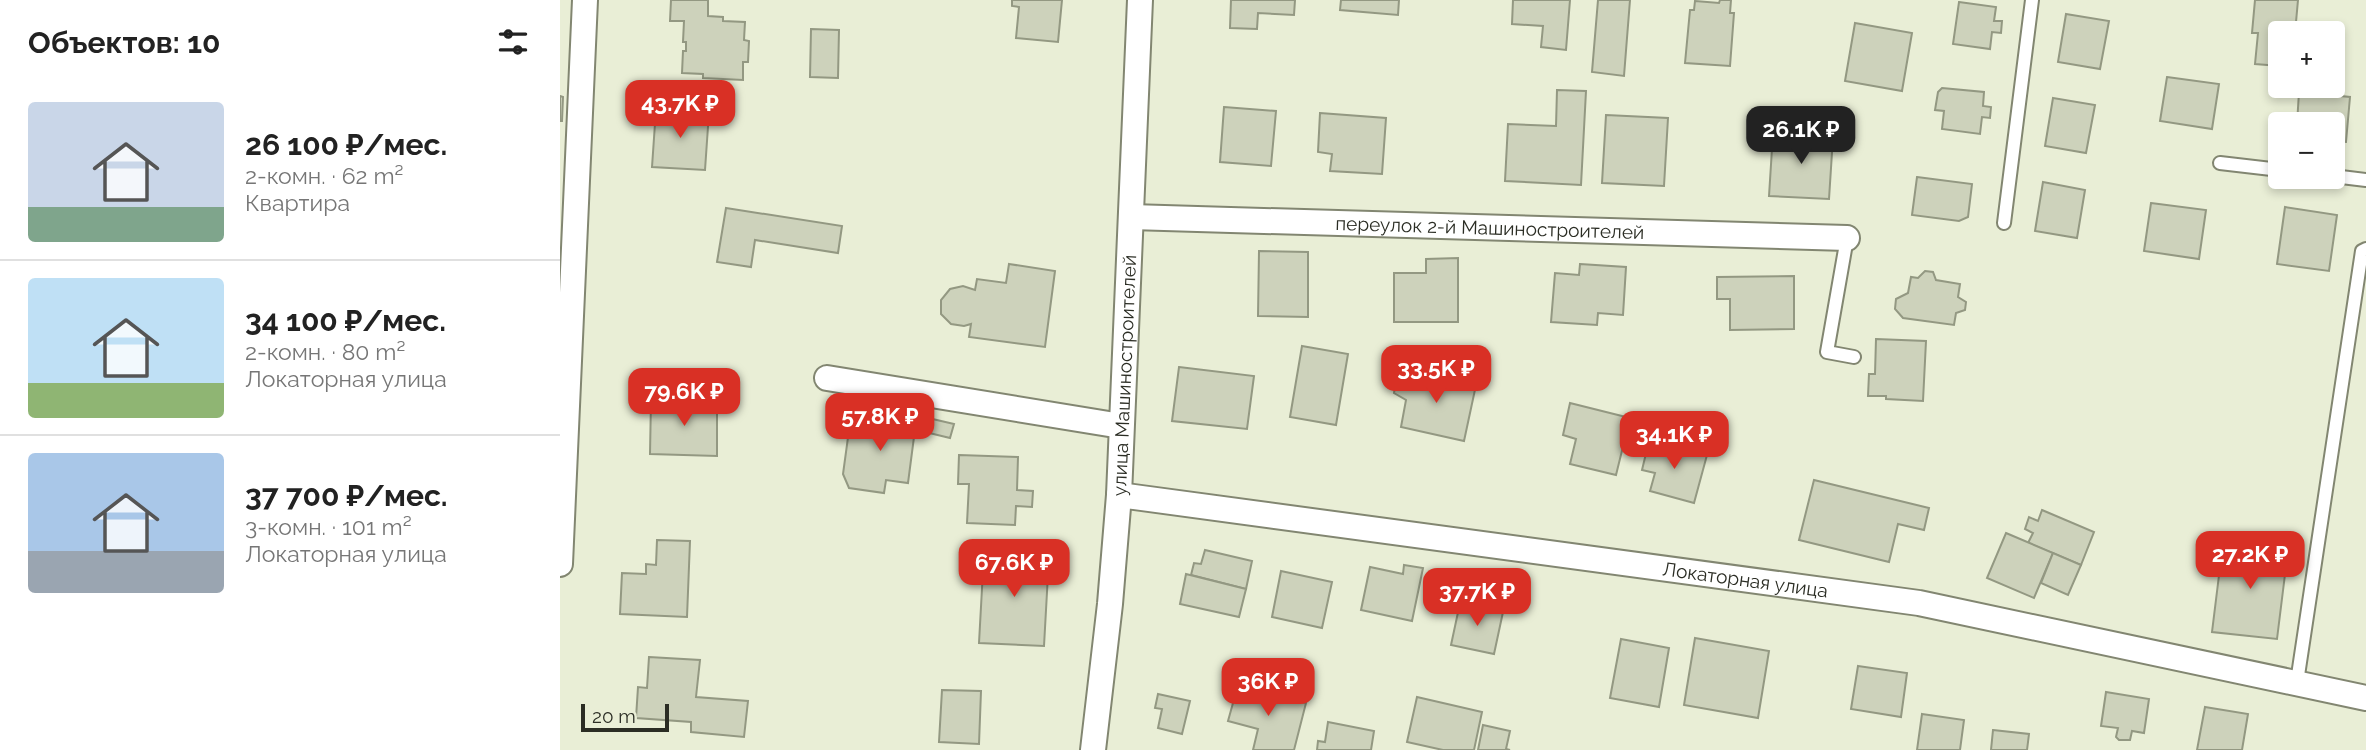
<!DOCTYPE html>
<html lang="ru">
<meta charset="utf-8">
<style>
body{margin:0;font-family:Raleway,sans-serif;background:#f6f6f6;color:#222;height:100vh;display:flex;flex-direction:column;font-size:26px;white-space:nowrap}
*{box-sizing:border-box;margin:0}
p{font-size:23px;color:#767676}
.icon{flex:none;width:38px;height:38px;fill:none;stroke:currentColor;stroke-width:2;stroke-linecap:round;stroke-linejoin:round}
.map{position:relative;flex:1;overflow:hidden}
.panel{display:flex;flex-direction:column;background:#fff;width:560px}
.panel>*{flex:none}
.controls{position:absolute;left:1708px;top:21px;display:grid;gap:14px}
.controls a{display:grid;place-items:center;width:77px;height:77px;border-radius:7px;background:#fff;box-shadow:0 4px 10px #0003;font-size:35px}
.scale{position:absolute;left:21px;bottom:18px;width:88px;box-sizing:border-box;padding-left:7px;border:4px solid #2b2d24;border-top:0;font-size:19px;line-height:24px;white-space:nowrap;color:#2b2d24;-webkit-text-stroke:5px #e9eed6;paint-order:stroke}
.price{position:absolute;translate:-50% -60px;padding:0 16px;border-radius:14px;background:#d93025;color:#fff;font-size:23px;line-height:46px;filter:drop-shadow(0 2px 4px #0008)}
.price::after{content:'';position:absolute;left:50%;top:42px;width:21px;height:16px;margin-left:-10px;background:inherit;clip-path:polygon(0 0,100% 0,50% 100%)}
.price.selected{background:#222;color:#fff}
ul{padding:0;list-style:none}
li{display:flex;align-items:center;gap:21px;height:175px;padding:0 28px}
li+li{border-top:2px solid #e0e0e0}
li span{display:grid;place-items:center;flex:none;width:196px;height:140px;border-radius:7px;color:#555}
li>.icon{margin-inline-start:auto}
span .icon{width:84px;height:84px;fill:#fffc;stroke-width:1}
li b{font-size:30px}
h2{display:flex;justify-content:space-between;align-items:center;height:84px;padding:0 28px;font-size:30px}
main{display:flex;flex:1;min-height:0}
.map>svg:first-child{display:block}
.building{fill:#cdd2bb;stroke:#939882;stroke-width:2}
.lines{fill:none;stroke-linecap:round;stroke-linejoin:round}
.service-casing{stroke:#828671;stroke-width:16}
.minor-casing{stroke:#828671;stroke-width:28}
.service{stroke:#fff;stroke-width:12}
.minor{stroke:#fff;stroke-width:24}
.labels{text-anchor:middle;stroke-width:7;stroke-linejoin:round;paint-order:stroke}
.street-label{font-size:19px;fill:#2b2d24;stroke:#e9eed6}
</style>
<main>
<section class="panel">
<h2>Объектов: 10<svg class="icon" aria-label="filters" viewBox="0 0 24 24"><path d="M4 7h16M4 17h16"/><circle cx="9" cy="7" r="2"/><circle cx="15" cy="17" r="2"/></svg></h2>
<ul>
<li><span style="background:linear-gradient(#c9d6e8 75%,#7fa58c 0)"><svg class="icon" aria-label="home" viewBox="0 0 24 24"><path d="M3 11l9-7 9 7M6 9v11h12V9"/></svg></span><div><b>26 100 ₽/мес.</b><p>2-комн. · 62 m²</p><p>Квартира</p></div></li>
<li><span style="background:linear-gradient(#bfe0f5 75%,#8fb573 0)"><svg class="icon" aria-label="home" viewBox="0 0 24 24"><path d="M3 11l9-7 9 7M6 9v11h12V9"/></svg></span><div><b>34 100 ₽/мес.</b><p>2-комн. · 80 m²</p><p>Локаторная улица</p></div></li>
<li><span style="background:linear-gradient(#a9c7e8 70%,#9aa5b1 0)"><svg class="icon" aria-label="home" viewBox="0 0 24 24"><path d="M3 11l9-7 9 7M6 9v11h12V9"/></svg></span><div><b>37 700 ₽/мес.</b><p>3-комн. · 101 m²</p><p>Локаторная улица</p></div></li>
</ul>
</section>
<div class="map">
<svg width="1806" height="750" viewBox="0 0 1806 750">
<rect width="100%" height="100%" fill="#e9eed6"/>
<!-- building -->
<g class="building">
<path d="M111,0H148V16L163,17V21L185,22L184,40L189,41L188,62H183V80L143,78V74L122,73L123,51H126V42H123L124,21H110Z"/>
<path d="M452,0H502L498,42L456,38L459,7L452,6Z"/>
<path d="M671,0H735L734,15L698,13L697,29L670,28Z"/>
<path d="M781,0H839L838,15L780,10Z"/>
<path d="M953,0H1010L1006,50L981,47L983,26L952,24Z"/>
<path d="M1038,0H1070L1064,76L1032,72Z"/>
<path d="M1160,0H1171L1170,13H1174L1170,66L1125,63L1130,10H1134L1135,1L1159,3Z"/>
<path d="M1695,0H1738L1735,33H1720V66L1695,64L1698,33H1692Z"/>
<path d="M1399,2L1436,7L1434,21H1442L1441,33L1432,32L1430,49L1393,44Z"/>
<path d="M1506,14L1549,21L1540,69L1498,62Z"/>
<path d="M1295,23L1352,33L1342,91L1285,81Z"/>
<path d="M251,29L279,30L278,78L250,77Z"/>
<path d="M1607,77L1659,84L1652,129L1600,121Z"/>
<path d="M1382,88L1424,92L1423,106L1431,107L1430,118L1422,117L1420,134L1382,129L1384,111L1375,110L1378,92Z"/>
<path d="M997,90L1026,91L1021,185L945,181L948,124L996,126Z"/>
<path d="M1739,92L1790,97L1786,142L1773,141V124H1737Z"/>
<path d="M0,96L3,97L2,121H0Z"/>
<path d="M1493,98L1535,105L1526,153L1485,146Z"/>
<path d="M664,107L716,111L711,166L660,162Z"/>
<path d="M96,109L149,112L145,170L92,167Z"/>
<path d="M760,113L826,118L822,174L770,171L772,154L758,152Z"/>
<path d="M1046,115L1108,118L1104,186L1042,183Z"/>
<path d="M1213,133L1273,137L1269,199L1209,196Z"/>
<path d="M1357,177L1412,184L1408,217L1399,221L1352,215Z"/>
<path d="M1483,182L1525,190L1517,238L1475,231Z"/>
<path d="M1591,203L1646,210L1639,259L1584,251Z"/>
<path d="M1725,207L1777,215L1769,271L1717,264Z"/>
<path d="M166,208L282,226L278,253L195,240L191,267L157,262Z"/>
<path d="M699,251L748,252V317L698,316Z"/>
<path d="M898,258V322H834V273H866V259Z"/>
<path d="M449,264L495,271L485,347L409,337L411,324L404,326L391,324L381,314V300L390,289L403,286L415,290L417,279L446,283Z"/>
<path d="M1020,264L1066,267L1063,315L1038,313L1037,325L991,322L995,273L1019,275Z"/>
<path d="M1365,271L1373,272L1376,280L1400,284L1398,297L1406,302L1405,310L1396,313L1394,325L1343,318L1335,309L1336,299L1348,293L1351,277L1358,278Z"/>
<path d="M1234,276V329L1170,330V299H1157V277Z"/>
<path d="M1316,339L1366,341L1363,401L1326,399V396H1308L1309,374H1315Z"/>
<path d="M742,346L788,354L776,425L730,417Z"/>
<path d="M619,367L694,376L687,429L612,421Z"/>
<path d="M853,371L916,385L904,441L841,427L846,400L834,393L836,381L850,384Z"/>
<path d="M91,400L157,401V456L90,454Z"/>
<path d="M1010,403L1070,418L1056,475L1010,464L1016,439L1003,435Z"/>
<path d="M327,410L357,414L348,483L326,480L324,493L289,488L283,474L289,430L296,423L307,425L312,433L316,428L324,429Z"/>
<path d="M364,417L394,424L390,438L361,431Z"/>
<path d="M1089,441L1147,455L1134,503L1090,491L1095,473L1082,470Z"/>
<path d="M399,455L458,457L457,490L473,491L472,507L456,506L455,525L407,523L409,484H398Z"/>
<path d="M1254,480L1369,508L1364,530L1338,524L1329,562L1239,540Z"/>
<path d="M1482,510L1534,532L1521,565L1468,543L1473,533L1465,529L1469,517L1478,521Z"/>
<path d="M1446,533L1493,553L1474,598L1427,578Z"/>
<path d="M97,540L130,541L127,617L60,614L62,573L86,574V564L96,565Z"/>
<path d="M1663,543L1728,550L1717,639L1652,632Z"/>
<path d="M645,550L692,561L686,589L631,575L634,563L641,564Z"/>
<path d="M424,552L489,556L484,646L419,643Z"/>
<path d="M1493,553L1521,565L1508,595L1481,583Z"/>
<path d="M844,565L863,568L852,621L801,610L810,567L843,574Z"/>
<path d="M721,571L772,582L762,628L712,617Z"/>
<path d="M626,574L686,589L679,617L620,604Z"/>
<path d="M900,603L943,612L934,654L891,645Z"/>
<path d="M1135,638L1209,651L1198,718L1124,705Z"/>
<path d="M1061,639L1109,648L1099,707L1050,698Z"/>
<path d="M89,657L140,660L136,697L188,701L184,737L131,732V722L76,718L78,687L87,688Z"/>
<path d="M1298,666L1347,673L1341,717L1291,709Z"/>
<path d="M678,685L746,703L734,750H693L698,729L668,721Z"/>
<path d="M382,690L421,691L419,744L379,742Z"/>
<path d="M1546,692L1589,699L1584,733L1572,731L1570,740H1559L1556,737L1558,728L1541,726Z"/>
<path d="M598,694L630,701L622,734L598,728L602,709L595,708Z"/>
<path d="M857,697L922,712L914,750H883L847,742Z"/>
<path d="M1645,707L1688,714L1682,750H1637Z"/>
<path d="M1362,714L1404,720L1400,750H1357Z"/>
<path d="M768,722L814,731L811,750H757L758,741L765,742Z"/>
<path d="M923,725L950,731L946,749L950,750H918Z"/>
<path d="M1433,730L1469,734L1467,750H1431Z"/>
</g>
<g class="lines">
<!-- service casing -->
<g class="service-casing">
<g id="service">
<path d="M1660,163L1720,170"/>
<path d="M1773,176L1806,180"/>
<path d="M1444,223L1472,0"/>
<path d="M1287,238L1267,352L1294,357"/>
<path d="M1737,682L1802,251L1806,249"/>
</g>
</g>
<!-- minor casing -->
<g class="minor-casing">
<g id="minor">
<path id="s1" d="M571,217L1287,238"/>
<path d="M267,378L561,426"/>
<path id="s2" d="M559,495L1359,603L1806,698"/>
<path d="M0,564L25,0"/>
<path id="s3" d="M533,750L550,604L559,495L580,0"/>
</g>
</g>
<!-- service -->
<use href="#service" class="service"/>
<!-- minor -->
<use href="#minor" class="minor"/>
</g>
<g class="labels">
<!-- street labels -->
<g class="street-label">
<text dy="7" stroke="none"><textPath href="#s1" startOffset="359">переулок 2-й Машиностроителей</textPath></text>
<text dy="7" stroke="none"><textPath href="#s3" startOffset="376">улица Машиностроителей</textPath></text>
<text dy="7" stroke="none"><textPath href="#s2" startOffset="632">Локаторная улица</textPath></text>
</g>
</g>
</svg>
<div class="controls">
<a>+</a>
<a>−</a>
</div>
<div class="scale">20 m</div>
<b class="price" style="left:120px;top:140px">43.7K ₽</b>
<b class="price selected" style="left:1241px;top:166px">26.1K ₽</b>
<b class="price" style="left:876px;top:405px">33.5K ₽</b>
<b class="price" style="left:124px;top:428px">79.6K ₽</b>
<b class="price" style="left:320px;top:453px">57.8K ₽</b>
<b class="price" style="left:1114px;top:471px">34.1K ₽</b>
<b class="price" style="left:1690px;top:591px">27.2K ₽</b>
<b class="price" style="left:454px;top:599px">67.6K ₽</b>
<b class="price" style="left:917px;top:628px">37.7K ₽</b>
<b class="price" style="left:708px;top:718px">36K ₽</b>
</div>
</main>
